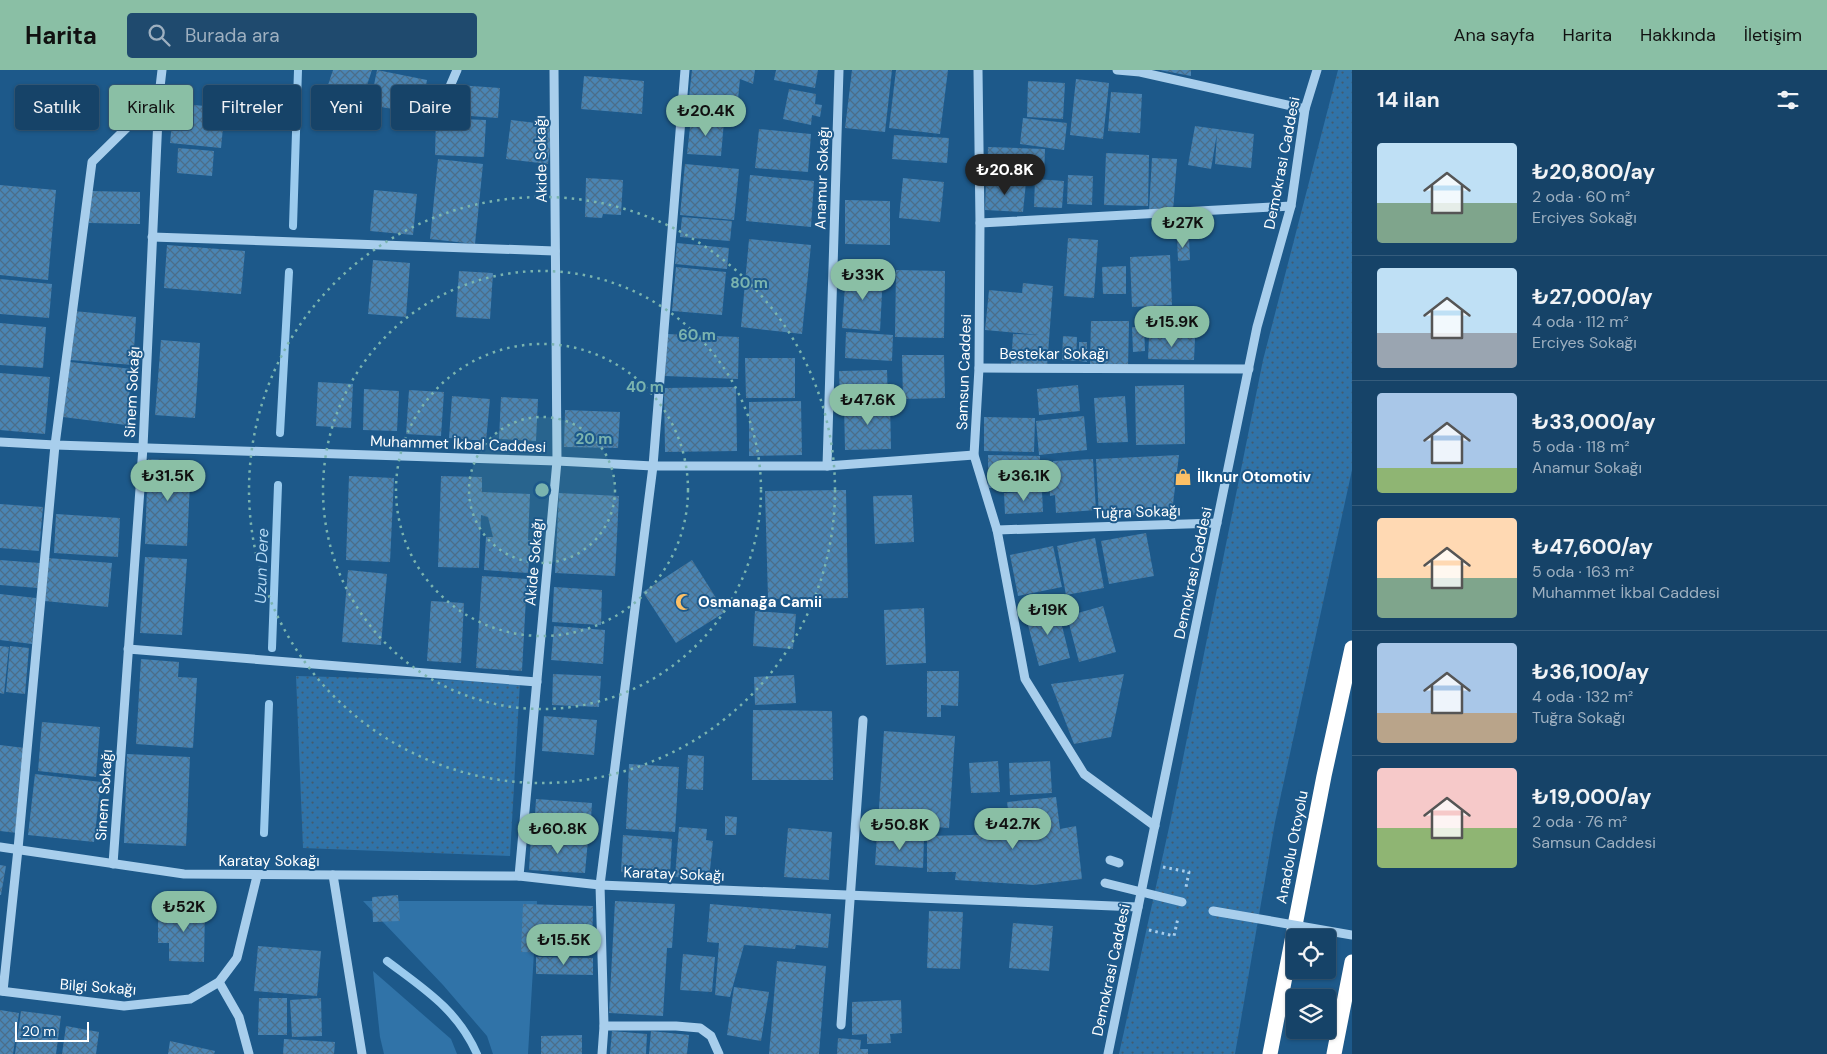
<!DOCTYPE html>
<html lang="tr">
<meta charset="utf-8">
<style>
body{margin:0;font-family:"DM Sans",sans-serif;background:#1f4a6e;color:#f1f3f6;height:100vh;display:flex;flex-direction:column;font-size:19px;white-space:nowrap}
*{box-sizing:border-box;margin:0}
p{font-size:16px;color:#9eb0c0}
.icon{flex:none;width:28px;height:28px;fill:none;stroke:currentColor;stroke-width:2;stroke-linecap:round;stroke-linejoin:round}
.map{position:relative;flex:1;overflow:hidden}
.panel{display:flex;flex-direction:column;background:#164368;width:475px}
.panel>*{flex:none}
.guide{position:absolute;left:15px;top:15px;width:475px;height:45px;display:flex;gap:10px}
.fabs{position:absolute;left:1286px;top:859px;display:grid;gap:10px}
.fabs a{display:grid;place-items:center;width:50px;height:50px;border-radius:5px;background:#164368;box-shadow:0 1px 4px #0004,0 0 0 1px #355c7c;font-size:25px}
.scale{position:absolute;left:15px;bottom:12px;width:74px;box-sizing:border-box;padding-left:5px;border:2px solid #fff;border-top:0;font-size:14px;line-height:18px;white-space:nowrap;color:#fff;-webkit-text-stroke:4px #1d598a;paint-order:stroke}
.price{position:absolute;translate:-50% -42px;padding:0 11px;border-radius:18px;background:#8abfa5;color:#111;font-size:16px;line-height:32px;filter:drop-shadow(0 1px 2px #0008)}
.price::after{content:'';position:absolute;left:50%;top:30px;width:15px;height:11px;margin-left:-8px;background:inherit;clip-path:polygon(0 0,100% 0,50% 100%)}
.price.selected{background:#222;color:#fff}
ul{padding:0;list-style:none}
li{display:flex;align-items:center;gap:15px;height:125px;padding:0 25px}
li+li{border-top:1px solid #355c7c}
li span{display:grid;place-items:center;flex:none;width:140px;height:100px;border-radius:5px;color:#555}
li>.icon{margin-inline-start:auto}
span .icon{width:60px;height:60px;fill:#fffc;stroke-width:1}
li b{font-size:21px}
h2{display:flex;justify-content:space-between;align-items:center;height:60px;padding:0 25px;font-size:21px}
.tag{padding:0 18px;border-radius:5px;background:#164368;box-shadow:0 1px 4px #0004,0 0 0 1px #355c7c;font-size:18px;line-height:45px}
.tag.selected{background:#8abfa5;color:#111}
header{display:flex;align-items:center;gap:30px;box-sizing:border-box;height:70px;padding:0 25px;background:#8abfa5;color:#111}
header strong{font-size:24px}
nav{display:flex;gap:28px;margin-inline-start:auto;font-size:18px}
.search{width:350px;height:45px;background:#1f4a6e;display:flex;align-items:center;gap:12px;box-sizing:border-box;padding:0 18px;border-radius:5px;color:#9eb0c0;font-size:19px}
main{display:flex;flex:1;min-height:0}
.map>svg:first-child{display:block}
.grass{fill:url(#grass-dots)}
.park{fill:#3073a8}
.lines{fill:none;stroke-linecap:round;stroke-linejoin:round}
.stream{stroke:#9bcbee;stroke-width:8}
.building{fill:url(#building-cross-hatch)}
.path{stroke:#a8ceec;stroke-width:3;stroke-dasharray:2.5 4;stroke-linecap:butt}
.minor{stroke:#a8ceec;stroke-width:9}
.highway{stroke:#fff;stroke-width:15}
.minor-bridge{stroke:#a8ceec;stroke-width:9}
.ring{fill:none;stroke:#7bb4af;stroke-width:2.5;stroke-dasharray:2.5 5}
.labels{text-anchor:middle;stroke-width:4;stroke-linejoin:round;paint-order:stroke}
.street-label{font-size:15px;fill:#fff;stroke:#1d598a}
.poi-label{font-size:15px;font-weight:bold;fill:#fff;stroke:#1d598a;text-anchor:start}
.water-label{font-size:16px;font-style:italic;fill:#b3d8f3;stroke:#1d598a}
.centre{fill:#7bb4af;stroke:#1d598a;stroke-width:2.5}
.ring-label{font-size:15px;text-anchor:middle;font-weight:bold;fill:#7bb4af;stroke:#1d598a;stroke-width:4;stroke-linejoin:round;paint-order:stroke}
</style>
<header>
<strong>Harita</strong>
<div class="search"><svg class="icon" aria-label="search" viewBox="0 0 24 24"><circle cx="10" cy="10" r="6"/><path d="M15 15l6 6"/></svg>Burada ara</div>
<nav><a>Ana sayfa</a><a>Harita</a><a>Hakkında</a><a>İletişim</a></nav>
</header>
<main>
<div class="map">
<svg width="1352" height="984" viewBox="0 0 1352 984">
<defs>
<pattern id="grass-dots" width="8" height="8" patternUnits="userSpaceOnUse" patternTransform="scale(1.25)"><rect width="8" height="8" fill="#3073a8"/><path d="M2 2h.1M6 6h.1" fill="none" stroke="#415c71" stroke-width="1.8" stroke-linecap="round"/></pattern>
<pattern id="building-cross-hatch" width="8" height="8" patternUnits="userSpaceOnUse" patternTransform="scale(1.25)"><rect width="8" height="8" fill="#4a85b4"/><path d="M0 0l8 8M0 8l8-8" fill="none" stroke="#4b6e8a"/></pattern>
</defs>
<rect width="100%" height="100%" fill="#1d598a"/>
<!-- grass -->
<g class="grass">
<path d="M1338,0H1352V400L1275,752L1235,984H1119L1170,753L1263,290Z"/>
<path d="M296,606L520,612L510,786L303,778Z"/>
</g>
<!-- park -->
<g class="park">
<path d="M363,831H537L528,984H493L487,966L443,915Z"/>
<path d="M373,901L451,969L457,984H384L380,967Z"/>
</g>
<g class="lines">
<!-- stream -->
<g class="stream">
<path d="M293,156L298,0"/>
<path d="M280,363L289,202"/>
<path d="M272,578L278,415"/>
<path d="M264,763L269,634"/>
<path d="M387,891C424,919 457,939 477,984"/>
</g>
</g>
<!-- building -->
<g class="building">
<path d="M333,0H372L362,30L327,18Z"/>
<path d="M377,0L427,10L421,44L370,35Z"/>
<path d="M692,0H755L753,14L740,9L736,50L687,46Z"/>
<path d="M776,0H818L815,18L774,10Z"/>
<path d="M852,0H892L885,62L845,58Z"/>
<path d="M896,0H948L940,64L889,58Z"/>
<path d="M1159,0H1191V6Z"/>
<path d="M584,6L644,11L642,44L581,39Z"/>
<path d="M1076,9L1109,13L1103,69L1070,65Z"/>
<path d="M1028,11L1065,13L1063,49L1027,47Z"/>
<path d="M458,15L500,18L498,48L456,45Z"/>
<path d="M789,19L816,24L815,34L822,35L820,47L812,45L811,55L783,49Z"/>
<path d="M1111,22L1142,24L1140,63L1108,61Z"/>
<path d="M174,33L225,38L221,78L170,73Z"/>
<path d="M436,48L486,50L484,87L435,85Z"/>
<path d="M691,48L724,51L721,86L687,84Z"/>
<path d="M1023,48L1067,53L1064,80L1020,74Z"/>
<path d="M511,50L553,55L548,94L506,89Z"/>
<path d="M1195,56L1254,64L1251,98L1215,94L1217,63L1211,99L1188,95Z"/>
<path d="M759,59L811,64L808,102L755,98Z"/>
<path d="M894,65L949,68L947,93L892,89Z"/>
<path d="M988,77L1045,79L1044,107L987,105Z"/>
<path d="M178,78L214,81L212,106L177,103Z"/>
<path d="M1106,83L1149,85L1148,136L1104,135Z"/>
<path d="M1152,88L1177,89L1173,142L1149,140Z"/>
<path d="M438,89L483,94L475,174L430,169Z"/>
<path d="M685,94L739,99L734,150L680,145Z"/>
<path d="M750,105L814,111L811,157L746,151Z"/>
<path d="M1068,105L1093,106L1092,135L1067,134Z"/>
<path d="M586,108L623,110L621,145L603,144L602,148L585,147Z"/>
<path d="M903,108L944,112L940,152L899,148Z"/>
<path d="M986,109L1026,112L1023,142L985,140Z"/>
<path d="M1035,109L1064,111L1062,138L1034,137Z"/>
<path d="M0,115L56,120L48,210L0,205Z"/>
<path d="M374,120L417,124L413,165L370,161Z"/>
<path d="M89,121L140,122V154L89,153Z"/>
<path d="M845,130L890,131V175L845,174Z"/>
<path d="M682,147L732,151L730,171L680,167Z"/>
<path d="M1068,168L1098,170L1094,228L1064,226Z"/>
<path d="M1177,168H1189L1190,190L1178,191Z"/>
<path d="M749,169L811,175L802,264L741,257Z"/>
<path d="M677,173L729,178L727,199L675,194Z"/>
<path d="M167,175L245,181L241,224L164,218Z"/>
<path d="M1170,185L1172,235L1132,237L1130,187Z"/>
<path d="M373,190L410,193L406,247L368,244Z"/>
<path d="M1126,196V224H1103L1102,197Z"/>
<path d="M676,197L726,202L722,245L672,241Z"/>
<path d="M896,200L945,201L944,268L895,267Z"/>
<path d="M459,201L493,203L490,249L456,247Z"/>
<path d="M846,202L883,204L880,261L842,258Z"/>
<path d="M0,209L52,214L49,248L0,244Z"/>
<path d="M1023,213L1053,216L1047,297L1011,295L1013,264L1040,265L985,260L989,220L1022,223Z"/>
<path d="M74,241L136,247L133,295L70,290Z"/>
<path d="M1091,251H1129L1128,297L1090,295Z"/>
<path d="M0,253L46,257L43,298L0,295Z"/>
<path d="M1132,257H1144L1145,281L1133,282Z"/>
<path d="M846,262L893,265L892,291L845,288Z"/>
<path d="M667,264L739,267L738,309L665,306Z"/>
<path d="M1063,266L1077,267L1076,291L1062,290Z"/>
<path d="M1149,267L1195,268L1194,290L1148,289Z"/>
<path d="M161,270L200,273L195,348L155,345Z"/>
<path d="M1079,272H1087V292L1079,291Z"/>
<path d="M902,285H944L945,328L903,329Z"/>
<path d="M745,288H795V328H746Z"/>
<path d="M70,292L132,299L126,355L63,347Z"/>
<path d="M887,300L888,330L840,332L839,301Z"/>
<path d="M0,303L50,307L45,364L0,360Z"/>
<path d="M318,312L353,314L351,358L316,356Z"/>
<path d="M1078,315L1080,341L1039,345L1037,319Z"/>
<path d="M1184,315L1185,374L1136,375L1135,316Z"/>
<path d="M736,317L737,381L665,382L664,318Z"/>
<path d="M364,319L399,321L397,361L363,360Z"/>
<path d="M409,320L444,322L441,366L406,364Z"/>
<path d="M452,326L490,329L486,371L449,368Z"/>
<path d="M1125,326L1128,372L1097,373L1094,328Z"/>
<path d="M501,327L538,329L536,371L499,369Z"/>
<path d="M801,331L802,385L749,386V332Z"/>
<path d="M890,332L891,379L845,380L844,333Z"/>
<path d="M565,340L620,342L618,378L564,377Z"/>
<path d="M1084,346L1087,380L1039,385L1036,351Z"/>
<path d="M984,347L1035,348L1034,382L984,381Z"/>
<path d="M988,385L1040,386V419L988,418Z"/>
<path d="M1179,385L1172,442L1099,447L1096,389Z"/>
<path d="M148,389L191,391L187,476L145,474Z"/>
<path d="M1093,389L1096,440L1056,443L1055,425L1050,426L1049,402L1054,401L1053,391Z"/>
<path d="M349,406L394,408L390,492L346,490Z"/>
<path d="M441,406L482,407V422L530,424L528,470H531L528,503L484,500L486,467H493L488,447L481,445L479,498L438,497Z"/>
<path d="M846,420L848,528L768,529L765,421Z"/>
<path d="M1042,421L1043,442L1005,444L1004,423Z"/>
<path d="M559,423L619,426L615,506L555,503Z"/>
<path d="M912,425L914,472L875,474L873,426Z"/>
<path d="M0,434L43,437L39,481L0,478Z"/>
<path d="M56,444L120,448L118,487L54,483Z"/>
<path d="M1146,463L1154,506L1109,514L1101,471Z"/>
<path d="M1095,468L1104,518L1066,525L1057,476Z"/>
<path d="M1053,476L1062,517L1018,526L1010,485Z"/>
<path d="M145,487L187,489L182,565L140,563Z"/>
<path d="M48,488L112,493L108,537L44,531Z"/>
<path d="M0,490L40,493L38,518L0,515Z"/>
<path d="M692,490L725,542L676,573L643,522Z"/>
<path d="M348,500L387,504L381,575L342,572Z"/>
<path d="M482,506L527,509L522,601L476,598Z"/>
<path d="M554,517L602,520L601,555L552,552Z"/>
<path d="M0,524L36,528L32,574L0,570Z"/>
<path d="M431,531L464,533L461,593L427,591Z"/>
<path d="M1057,536L1070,588L1039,596L1025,544Z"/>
<path d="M1103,536L1116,582L1079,592L1067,546Z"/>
<path d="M924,538L926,593L886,595L884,540Z"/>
<path d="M755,541L796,544L793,579L753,576Z"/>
<path d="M554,556L605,560L603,594L551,590Z"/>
<path d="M0,576L9,577L4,624L0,623Z"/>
<path d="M10,576L29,578L25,624L6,622Z"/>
<path d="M141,589L179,592L178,607L197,608L193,678L136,674Z"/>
<path d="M927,601H959L958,636L941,635V647H927Z"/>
<path d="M553,604L601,606L599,637L552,635Z"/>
<path d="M1124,604L1111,667L1074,674L1051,614Z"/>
<path d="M794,605L796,633L755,635L754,607Z"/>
<path d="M753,640L832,641L833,710H752Z"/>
<path d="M544,646L597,650L594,685L542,681Z"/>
<path d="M42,652L100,657L96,707L38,701Z"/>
<path d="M884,661L955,666L949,758L878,753Z"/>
<path d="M0,675L25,678L17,763L0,761Z"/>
<path d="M127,684L190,687L186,776L124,773Z"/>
<path d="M688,685L704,686L703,720L686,719Z"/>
<path d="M998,691L1000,722L971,723L969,693Z"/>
<path d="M1050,691L1052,723L1010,725L1009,693Z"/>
<path d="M629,694L679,697L675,762L626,759Z"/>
<path d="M35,704L101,712L94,772L28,765Z"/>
<path d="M1056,727L1060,759L1076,756L1082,809L1034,815L955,810L956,802H927V766L1011,764L1007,732Z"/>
<path d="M536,729L592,733L590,765L534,762Z"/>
<path d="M725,746L737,747L736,765H725Z"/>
<path d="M679,757L707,759L706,770L713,771L709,809L675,807Z"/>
<path d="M788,758L832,762L829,810L784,807Z"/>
<path d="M877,764L924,767L923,798L875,795Z"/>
<path d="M623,765L672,769L670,805L621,802Z"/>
<path d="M531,766L588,770L585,803L529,800Z"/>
<path d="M0,795L6,796L1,825H0Z"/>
<path d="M398,825L400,851L373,852L372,827Z"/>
<path d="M615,831L675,834L672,878H667L663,946L609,943Z"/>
<path d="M523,834L593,836L592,884L521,882Z"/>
<path d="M710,834L831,844L828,878L796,875L795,879L744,875L730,927L715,925L719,873L707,872Z"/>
<path d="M170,835L205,836L204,892L169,891V873H158V849L170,850Z"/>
<path d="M929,841L963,842L960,899L927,898Z"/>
<path d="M1013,853L1053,856L1049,901L1009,898Z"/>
<path d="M258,876L321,881L317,926L254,921Z"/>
<path d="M683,884L715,887L712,922L680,920Z"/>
<path d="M536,887L593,888V905L536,904Z"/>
<path d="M777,891L826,896L819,984H769Z"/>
<path d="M734,917L769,922L761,971L727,965Z"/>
<path d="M259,928H287V965H258Z"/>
<path d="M321,928L322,966L292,967L290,930Z"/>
<path d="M901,930L902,963L890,964L891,973L867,974V964L852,965V932Z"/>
<path d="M0,940L19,943L13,984H0Z"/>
<path d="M21,941L61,946L56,984H15Z"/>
<path d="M66,956L99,962L96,984H62Z"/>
<path d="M612,961L647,964L646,984H610Z"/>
<path d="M651,961L689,965L687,984H649Z"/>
<path d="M582,965V984H541V966Z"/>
<path d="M838,968L861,970L860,979H868V984H837Z"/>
<path d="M284,969L335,972L334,984H283Z"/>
<path d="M170,971L215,981L214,984H168Z"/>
</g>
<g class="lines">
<!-- path -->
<g class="path">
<path d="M1163,797L1189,802L1186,817"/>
<path d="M1149,860L1174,866L1178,848"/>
</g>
<!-- minor -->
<g class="minor">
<path d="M978,0L980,153L979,298L974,385L997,460L1025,609L1084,704L1155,756"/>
<path d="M1117,0L1140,2L1305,39"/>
<path d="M429,53L445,28L457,0"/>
<path d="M980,153L1291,136"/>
<path d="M152,167L555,181"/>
<path d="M979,298L1249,299"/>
<path d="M0,372L55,375L557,391L653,396H827L974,385"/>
<path d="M827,396L839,0"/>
<path d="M997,460L1217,453"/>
<path d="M128,579L537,612"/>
<path d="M0,777L184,804L519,806L600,815L1138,837"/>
<path d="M1110,790L1119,793"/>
<path d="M113,794L143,377L159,26L162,0"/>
<path d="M333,805L362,984"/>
<path d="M519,806L557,391L554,0"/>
<path d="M219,912L239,947L249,984"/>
<path d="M0,921L124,936L190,929L219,912L237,888L257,806"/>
<path d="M3,921L18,779L55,375L92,92L159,26"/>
<path d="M841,955L863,650"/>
<path d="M604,956H676L700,958L711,966L719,984"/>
<path d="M602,984L604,956L600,815L653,396L685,0"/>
<path d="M1108,984L1257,257L1291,136L1305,39L1317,0"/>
</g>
<!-- highway -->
<g class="highway">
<path d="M1270,984L1324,706L1352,578"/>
<path d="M1334,984L1352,892"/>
</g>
<!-- minor-bridge -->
<g class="minor-bridge">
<path d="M1105,813L1182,832"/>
<path d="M1213,841L1352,865"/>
</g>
</g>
<!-- distance rings -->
<circle cx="542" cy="420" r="73" fill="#7bb4af" fill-opacity=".12"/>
<g class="ring">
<circle cx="542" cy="420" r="73"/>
<circle cx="542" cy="420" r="146"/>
<circle cx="542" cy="420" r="219"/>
<circle cx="542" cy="420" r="293"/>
</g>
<!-- icons -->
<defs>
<g id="shop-bare" transform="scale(1.35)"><path d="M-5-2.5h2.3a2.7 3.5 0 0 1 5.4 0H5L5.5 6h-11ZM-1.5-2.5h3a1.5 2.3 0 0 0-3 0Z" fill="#fcc066" stroke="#1d598a" stroke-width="2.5" paint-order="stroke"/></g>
<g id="mosque-bare" transform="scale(1.35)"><path d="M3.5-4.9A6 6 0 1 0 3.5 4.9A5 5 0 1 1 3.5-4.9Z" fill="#fcc066" stroke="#1d598a" stroke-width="2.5" paint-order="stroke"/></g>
</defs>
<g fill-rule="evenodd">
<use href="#shop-bare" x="1183" y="407"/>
<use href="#mosque-bare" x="684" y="532"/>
</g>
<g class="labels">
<!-- street labels -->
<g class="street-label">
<text transform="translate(541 89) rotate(-91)" y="5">Akide Sokağı</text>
<text transform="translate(1282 93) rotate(-79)" y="5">Demokrasi Caddesi</text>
<text transform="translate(822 108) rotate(-88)" y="5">Anamur Sokağı</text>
<text x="1054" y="289">Bestekar Sokağı</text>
<text transform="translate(964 302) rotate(-88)" y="5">Samsun Caddesi</text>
<text transform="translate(132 322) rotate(-87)" y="5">Sinem Sokağı</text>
<text transform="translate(458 374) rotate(2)" y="5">Muhammet İkbal Caddesi</text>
<text transform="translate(1137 442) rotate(-2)" y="5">Tuğra Sokağı</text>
<text transform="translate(534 492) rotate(-85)" y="5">Akide Sokağı</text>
<text transform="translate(1193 503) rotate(-78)" y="5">Demokrasi Caddesi</text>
<text transform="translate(104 725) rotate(-86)" y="5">Sinem Sokağı</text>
<text transform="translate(1292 777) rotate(-79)" y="5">Anadolu Otoyolu</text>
<text x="269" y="796">Karatay Sokağı</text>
<text transform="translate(674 804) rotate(2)" y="5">Karatay Sokağı</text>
<text transform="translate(1111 900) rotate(-78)" y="5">Demokrasi Caddesi</text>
<text transform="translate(98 917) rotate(4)" y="5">Bilgi Sokağı</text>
</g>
<!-- poi labels -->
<g class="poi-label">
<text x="1197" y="412">İlknur Otomotiv</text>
<text x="698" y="537">Osmanağa Camii</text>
</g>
<!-- water labels -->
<g class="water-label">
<text transform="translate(261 496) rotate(-88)" y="6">Uzun Dere</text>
</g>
</g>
<circle cx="542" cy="420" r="8" class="centre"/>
<g class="ring-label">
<text x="749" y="218">80 m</text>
<text x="697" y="270">60 m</text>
<text x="645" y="322">40 m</text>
<text x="594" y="374">20 m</text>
</g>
</svg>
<div class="fabs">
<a><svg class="icon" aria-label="locate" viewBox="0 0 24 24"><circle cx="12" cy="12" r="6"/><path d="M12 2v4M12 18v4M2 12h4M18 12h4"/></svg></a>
<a><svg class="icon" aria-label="layers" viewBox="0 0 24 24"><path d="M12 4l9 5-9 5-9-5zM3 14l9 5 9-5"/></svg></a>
</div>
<div class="scale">20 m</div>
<b class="price" style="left:706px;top:67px">₺20.4K</b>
<b class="price selected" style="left:1005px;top:126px">₺20.8K</b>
<b class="price" style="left:1183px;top:179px">₺27K</b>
<b class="price" style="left:863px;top:231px">₺33K</b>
<b class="price" style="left:1172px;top:278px">₺15.9K</b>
<b class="price" style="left:868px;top:356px">₺47.6K</b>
<b class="price" style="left:168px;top:432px">₺31.5K</b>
<b class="price" style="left:1024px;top:432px">₺36.1K</b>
<b class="price" style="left:1048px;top:566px">₺19K</b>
<b class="price" style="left:1013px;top:780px">₺42.7K</b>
<b class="price" style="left:900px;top:781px">₺50.8K</b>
<b class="price" style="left:558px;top:785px">₺60.8K</b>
<b class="price" style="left:184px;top:863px">₺52K</b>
<b class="price" style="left:564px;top:896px">₺15.5K</b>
<div class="guide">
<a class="tag">Satılık</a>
<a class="tag selected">Kiralık</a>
<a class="tag">Filtreler</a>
<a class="tag">Yeni</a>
<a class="tag">Daire</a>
</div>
</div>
<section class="panel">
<h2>14 ilan<svg class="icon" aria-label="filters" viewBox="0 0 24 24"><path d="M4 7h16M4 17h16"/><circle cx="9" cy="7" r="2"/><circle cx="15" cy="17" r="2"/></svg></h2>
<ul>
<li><span style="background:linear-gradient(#bfe0f5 60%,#7fa58c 0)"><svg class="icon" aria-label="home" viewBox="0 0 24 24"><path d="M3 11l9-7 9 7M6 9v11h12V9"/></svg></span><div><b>₺20,800/ay</b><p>2 oda · 60 m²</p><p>Erciyes Sokağı</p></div></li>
<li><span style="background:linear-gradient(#bfe0f5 65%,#9aa5b1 0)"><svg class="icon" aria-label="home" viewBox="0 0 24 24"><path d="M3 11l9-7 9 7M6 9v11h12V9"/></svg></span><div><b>₺27,000/ay</b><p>4 oda · 112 m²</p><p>Erciyes Sokağı</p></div></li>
<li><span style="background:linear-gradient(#a9c7e8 75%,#8fb573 0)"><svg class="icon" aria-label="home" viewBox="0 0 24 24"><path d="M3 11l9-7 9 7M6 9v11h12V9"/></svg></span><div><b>₺33,000/ay</b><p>5 oda · 118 m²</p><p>Anamur Sokağı</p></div></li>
<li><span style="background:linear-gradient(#ffd9b3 60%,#7fa58c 0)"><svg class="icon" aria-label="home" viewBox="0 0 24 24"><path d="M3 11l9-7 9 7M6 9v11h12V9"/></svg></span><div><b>₺47,600/ay</b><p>5 oda · 163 m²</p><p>Muhammet İkbal Caddesi</p></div></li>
<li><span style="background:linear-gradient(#a9c7e8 70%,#b9a48a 0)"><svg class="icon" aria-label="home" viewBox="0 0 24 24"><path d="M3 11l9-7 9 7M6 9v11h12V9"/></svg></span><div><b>₺36,100/ay</b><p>4 oda · 132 m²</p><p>Tuğra Sokağı</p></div></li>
<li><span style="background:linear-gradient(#f6c9c9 60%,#8fb573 0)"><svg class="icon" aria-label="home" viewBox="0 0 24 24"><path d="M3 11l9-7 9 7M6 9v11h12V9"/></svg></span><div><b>₺19,000/ay</b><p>2 oda · 76 m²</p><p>Samsun Caddesi</p></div></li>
</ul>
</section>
</main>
